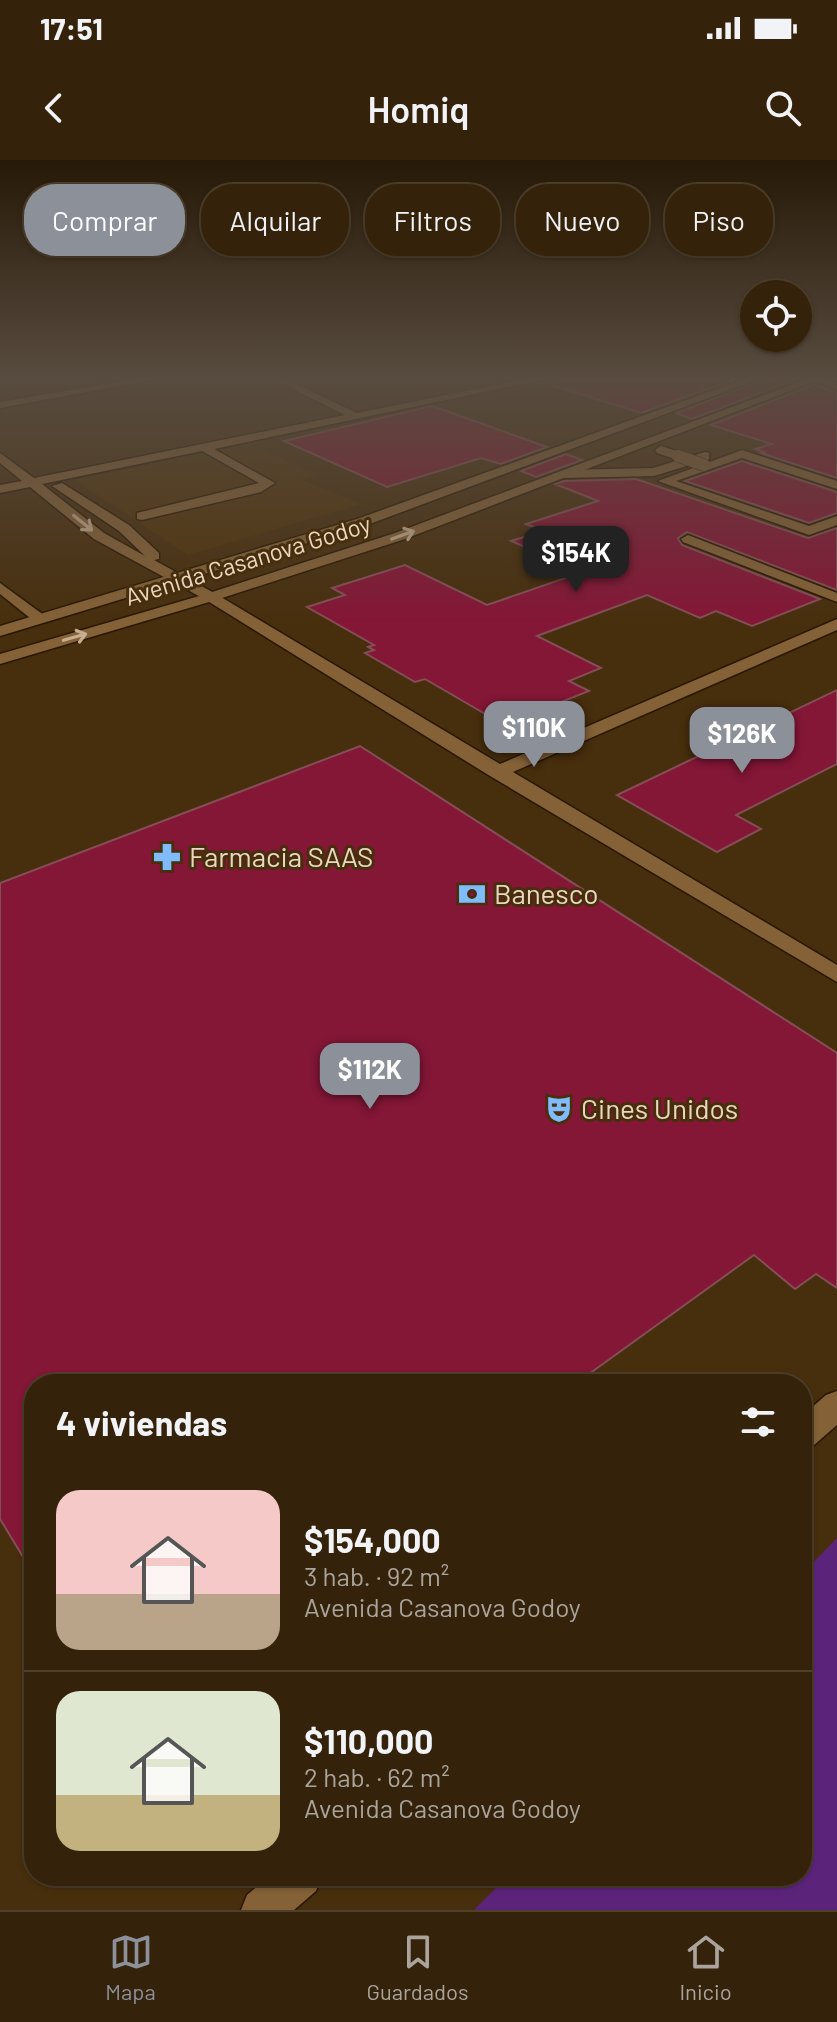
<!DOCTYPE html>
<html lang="es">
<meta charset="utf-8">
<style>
body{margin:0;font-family:Barlow,sans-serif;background:#402f18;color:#f1f3f6;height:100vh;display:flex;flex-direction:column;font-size:30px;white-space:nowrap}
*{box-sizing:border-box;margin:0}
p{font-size:26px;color:#aaa49c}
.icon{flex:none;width:44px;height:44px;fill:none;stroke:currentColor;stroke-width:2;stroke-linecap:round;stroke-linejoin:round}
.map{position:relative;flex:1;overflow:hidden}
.sheet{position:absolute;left:24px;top:1214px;width:788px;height:512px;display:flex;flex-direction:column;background:#35220a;border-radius:32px;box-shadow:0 2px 6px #0004,0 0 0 2px #4f3f2b}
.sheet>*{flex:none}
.top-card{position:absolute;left:24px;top:24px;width:790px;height:72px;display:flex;gap:16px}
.tools{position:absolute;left:740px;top:120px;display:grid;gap:16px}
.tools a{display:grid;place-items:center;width:72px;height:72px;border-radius:50%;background:#35220a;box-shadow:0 2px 6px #0004,0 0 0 2px #4f3f2b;font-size:40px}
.price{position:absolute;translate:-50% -68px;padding:0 18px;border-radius:16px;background:#8c9099;color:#fff;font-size:26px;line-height:52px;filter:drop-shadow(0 2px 4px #0008)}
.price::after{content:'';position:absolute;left:50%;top:48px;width:24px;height:18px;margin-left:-12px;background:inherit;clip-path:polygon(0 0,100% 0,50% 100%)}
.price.on{background:#222;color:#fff}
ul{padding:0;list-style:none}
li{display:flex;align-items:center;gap:24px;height:200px;padding:0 32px}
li+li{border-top:2px solid #4f3f2b}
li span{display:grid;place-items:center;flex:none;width:224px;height:160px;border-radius:24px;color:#555}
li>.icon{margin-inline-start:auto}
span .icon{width:96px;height:96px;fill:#fffc;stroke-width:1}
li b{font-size:34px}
h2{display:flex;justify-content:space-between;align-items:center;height:96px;padding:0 32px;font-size:34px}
.pill{padding:0 28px;border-radius:32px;background:#35220a;box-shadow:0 2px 6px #0004,0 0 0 2px #4f3f2b;font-size:28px;line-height:72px}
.pill.on{background:#8c9099;color:#fff}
.status{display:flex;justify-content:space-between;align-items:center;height:56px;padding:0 40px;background:#35220a;direction:ltr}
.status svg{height:22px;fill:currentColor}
header{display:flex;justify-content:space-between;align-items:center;height:104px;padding:0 32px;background:#35220a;font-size:36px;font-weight:600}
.dock{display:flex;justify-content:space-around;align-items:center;height:112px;border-top:2px solid #4f3f2b;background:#35220a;font-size:22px;color:#aaa49c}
.dock a{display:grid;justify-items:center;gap:4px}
.dock .on{color:#8c9099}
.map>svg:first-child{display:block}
.built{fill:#4f330a}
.green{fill:#5b247a}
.building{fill:#841636;stroke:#844e56;stroke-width:2}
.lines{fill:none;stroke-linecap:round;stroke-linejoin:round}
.service-casing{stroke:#291802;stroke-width:3}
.pedestrian-casing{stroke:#291802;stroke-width:3}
.minor-casing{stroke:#291802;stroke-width:3}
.tertiary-casing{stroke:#291802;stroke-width:3}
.service{fill:#846137;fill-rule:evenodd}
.pedestrian{fill:#846137;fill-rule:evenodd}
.minor{fill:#846137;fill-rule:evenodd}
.tertiary{fill:#846137;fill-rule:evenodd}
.pedestrian-bridge-casing{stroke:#291802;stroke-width:13;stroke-linecap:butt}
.pedestrian-bridge{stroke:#846137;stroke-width:12}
.oneway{stroke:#c7ae91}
.labels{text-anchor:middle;stroke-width:6;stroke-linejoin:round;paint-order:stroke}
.far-street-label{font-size:24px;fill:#ebd7c1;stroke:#472e0d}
.poi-label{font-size:28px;fill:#ebd7c1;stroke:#472e0d;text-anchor:start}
</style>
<div class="status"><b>17:51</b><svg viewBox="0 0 49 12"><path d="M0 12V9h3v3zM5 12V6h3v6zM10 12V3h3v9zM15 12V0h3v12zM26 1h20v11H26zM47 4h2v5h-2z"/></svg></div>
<header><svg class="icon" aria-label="back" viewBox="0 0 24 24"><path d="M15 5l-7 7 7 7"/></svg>Homiq<svg class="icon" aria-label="search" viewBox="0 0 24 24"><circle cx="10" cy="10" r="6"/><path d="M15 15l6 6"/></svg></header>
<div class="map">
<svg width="837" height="1750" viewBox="0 0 837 1750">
<rect width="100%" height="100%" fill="#472e0d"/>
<!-- built -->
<path class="built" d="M249,284L318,315L302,320L361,344L188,395L75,320Z"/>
<!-- green -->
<path class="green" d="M837,1378V1750H474L508,1716H802V1414Z"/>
<!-- building -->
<g class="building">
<path d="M558,217H741L641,253L551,225Z"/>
<path d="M768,217H802L692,259L676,253Z"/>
<path d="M815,224L837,233V318L761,293L764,292L755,289L772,284L711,265Z"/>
<path d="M432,246L547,287L501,304L481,298L387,327L284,281Z"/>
<path d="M566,294L582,300L536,317L521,311Z"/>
<path d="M742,301L837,332V353L809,363L685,321Z"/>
<path d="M636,319L808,378L837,368V430L687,372L678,378L682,385L820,439L752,466L716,451L700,458L647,435L537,476L601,508L569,521L589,531L504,565L425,519L415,522L365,493L374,490L368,487L374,485L307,447L345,435L332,428L405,405L487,445L583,412L511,381L544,371L526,364L598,341L555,324L564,321Z"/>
<path d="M837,530V604L736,655L761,669L717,692L617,635Z"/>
<path d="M360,586L837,893V1128L816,1114L795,1129L754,1095L575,1224H34V1415L0,1359V723Z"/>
</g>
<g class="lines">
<!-- service casing -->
<g class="service-casing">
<path id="service" d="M705,292L709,293V299L654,316L563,318L557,314L563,310L653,308Z"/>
</g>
<!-- pedestrian casing -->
<g class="pedestrian-casing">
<g id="pedestrian">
<path d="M661,286L682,293L684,296L678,300L657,293L655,290Z"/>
<path d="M742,290L837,321V329L742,298L676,321L809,366L837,356V365L809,375L658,321Z"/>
</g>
</g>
<!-- minor casing -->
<g class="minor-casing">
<g id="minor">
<path d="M145,217H168L0,248V242Z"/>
<path d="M269,217H282L357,253L535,217H555L214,289L275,323L261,332L142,360L137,359V353L259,323L202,291L42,324L104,373L145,396L119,371L52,326L62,323L129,365L159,393V399L154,400L216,434L500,604L837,459V470L513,612L837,805V822L490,616L206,440L94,379L30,327L0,333V325L22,321L0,303V293L34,318L345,255Z"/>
<path d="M805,217H820L837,223V230Z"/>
<path d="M688,375L837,433V442L683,382L681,379Z"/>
<path d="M0,423L45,456V462H35L0,434Z"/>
<path d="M837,1231V1265L813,1286L802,1290V1256L826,1235Z"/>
<path d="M269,1716H322L316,1731L294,1750H241L247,1735Z"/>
</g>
</g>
<!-- tertiary casing -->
<g class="tertiary-casing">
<g id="tertiary">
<path d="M750,217H765L367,365L0,476V466L357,359Z"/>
<path d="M812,217H826L405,379L216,440L0,504V494L206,434L395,373Z"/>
</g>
</g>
<!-- service -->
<use href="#service" class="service"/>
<!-- pedestrian -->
<use href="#pedestrian" class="pedestrian"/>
<!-- minor -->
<use href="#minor" class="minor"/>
<!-- tertiary -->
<use href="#tertiary" class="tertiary"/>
<!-- pedestrian-bridge casing -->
<g class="pedestrian-bridge-casing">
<path id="pedestrian-bridge" d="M678,296L704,305"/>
</g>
<!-- pedestrian-bridge -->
<use href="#pedestrian-bridge" class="pedestrian-bridge"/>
</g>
<!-- one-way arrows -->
<defs><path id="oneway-shaft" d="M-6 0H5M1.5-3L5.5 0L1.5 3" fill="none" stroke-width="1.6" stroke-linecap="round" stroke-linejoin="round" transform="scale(2)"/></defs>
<g class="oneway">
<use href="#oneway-shaft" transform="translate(83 363) rotate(39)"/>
<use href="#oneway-shaft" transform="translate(403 375) rotate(-20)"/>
<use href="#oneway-shaft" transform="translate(75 477) rotate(-16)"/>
</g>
<!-- sky -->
<linearGradient id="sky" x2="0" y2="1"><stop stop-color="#271907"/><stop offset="0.47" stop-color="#584c40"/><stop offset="1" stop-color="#584c40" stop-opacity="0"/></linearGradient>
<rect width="837" height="462" fill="url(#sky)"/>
<!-- icons -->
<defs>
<g id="pharmacy-bare" transform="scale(2.16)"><path d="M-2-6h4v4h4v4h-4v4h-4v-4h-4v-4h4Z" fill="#81bcfa" stroke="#472e0d" stroke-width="2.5" paint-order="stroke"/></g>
<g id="bank-bare" transform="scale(2.16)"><path d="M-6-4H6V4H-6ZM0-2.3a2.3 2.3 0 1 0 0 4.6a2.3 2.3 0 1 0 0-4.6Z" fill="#81bcfa" stroke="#472e0d" stroke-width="2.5" paint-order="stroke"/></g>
<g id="theatre-bare" transform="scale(2.16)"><path d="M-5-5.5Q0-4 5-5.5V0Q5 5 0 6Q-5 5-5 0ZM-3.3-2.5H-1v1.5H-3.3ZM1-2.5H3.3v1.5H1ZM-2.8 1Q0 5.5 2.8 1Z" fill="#81bcfa" stroke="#472e0d" stroke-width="2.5" paint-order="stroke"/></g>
</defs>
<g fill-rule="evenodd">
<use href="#pharmacy-bare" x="167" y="697"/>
<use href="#bank-bare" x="472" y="734"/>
<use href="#theatre-bare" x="559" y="949"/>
</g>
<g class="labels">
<!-- far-street labels -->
<g class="far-street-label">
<text transform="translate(248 401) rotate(-17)" y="8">Avenida Casanova Godoy</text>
</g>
<!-- poi labels -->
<g class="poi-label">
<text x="189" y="707">Farmacia SAAS</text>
<text x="494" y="744">Banesco</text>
<text x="581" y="959">Cines Unidos</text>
</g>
</g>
</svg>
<div class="tools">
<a><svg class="icon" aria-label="locate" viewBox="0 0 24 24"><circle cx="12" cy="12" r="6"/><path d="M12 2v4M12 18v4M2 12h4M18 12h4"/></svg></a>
</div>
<b class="price on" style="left:576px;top:434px">$154K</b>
<b class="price" style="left:534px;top:609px">$110K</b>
<b class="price" style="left:742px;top:615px">$126K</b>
<b class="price" style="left:370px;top:951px">$112K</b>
<div class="top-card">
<a class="pill on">Comprar</a>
<a class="pill">Alquilar</a>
<a class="pill">Filtros</a>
<a class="pill">Nuevo</a>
<a class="pill">Piso</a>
</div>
<section class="sheet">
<h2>4 viviendas<svg class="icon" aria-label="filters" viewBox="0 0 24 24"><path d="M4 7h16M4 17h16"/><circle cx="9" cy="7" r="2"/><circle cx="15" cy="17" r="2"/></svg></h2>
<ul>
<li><span style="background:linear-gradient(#f6c9c9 65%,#b9a48a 0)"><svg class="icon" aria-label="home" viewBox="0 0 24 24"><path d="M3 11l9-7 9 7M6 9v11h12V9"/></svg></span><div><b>$154,000</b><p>3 hab. · 92 m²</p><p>Avenida Casanova Godoy</p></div></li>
<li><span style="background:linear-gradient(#dfe7d0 65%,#c2b280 0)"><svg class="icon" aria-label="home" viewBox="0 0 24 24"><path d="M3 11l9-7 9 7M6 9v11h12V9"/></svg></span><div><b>$110,000</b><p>2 hab. · 62 m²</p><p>Avenida Casanova Godoy</p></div></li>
</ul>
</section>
</div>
<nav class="dock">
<a class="on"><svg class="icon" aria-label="map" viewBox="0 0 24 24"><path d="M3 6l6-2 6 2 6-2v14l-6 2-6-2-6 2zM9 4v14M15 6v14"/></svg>Mapa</a>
<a><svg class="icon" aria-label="saved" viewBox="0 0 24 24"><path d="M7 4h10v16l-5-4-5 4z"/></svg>Guardados</a>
<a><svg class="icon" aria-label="home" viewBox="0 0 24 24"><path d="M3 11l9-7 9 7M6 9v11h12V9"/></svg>Inicio</a>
</nav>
